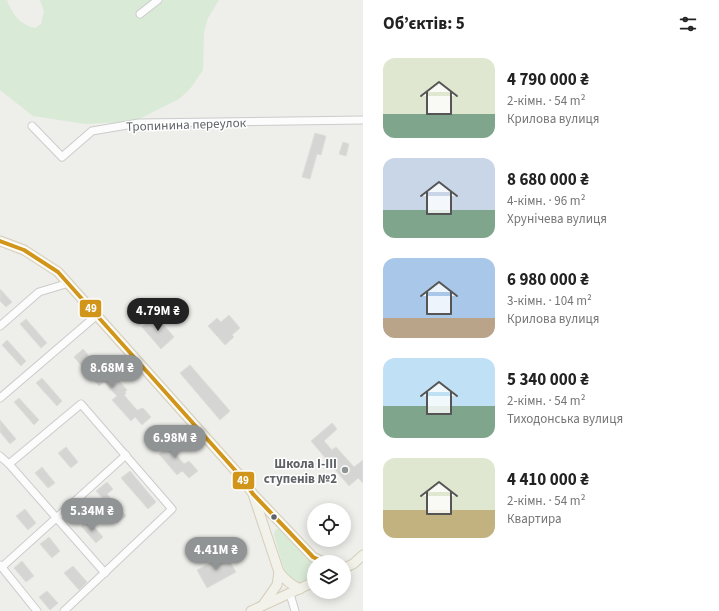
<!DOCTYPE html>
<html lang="uk">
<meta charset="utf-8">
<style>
body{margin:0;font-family:"Source Sans 3",sans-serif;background:#f6f6f6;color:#222;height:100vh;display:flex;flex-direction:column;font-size:15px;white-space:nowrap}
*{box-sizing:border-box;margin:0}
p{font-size:13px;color:#767676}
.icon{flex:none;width:22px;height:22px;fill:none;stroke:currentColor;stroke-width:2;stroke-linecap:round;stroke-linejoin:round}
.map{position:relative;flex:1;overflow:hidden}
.sheet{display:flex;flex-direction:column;background:#fff;width:356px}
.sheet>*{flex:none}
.controls{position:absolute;left:307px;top:503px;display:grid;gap:8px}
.controls a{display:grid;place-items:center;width:44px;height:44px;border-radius:50%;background:#fff;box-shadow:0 2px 10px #0003;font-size:20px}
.price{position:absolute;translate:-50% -34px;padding:0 9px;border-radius:14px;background:#919495;color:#fff;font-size:13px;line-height:26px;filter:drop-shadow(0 1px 2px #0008)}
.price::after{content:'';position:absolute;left:50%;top:24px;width:12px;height:9px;margin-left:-6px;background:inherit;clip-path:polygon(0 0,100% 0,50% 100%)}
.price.selected{background:#222;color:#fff}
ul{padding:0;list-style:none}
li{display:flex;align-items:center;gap:12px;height:100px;padding:0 20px}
li span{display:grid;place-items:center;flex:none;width:112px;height:80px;border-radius:12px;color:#555}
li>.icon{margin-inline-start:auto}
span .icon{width:48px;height:48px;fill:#fffc;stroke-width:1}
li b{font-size:17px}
h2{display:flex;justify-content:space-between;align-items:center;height:48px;padding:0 20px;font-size:17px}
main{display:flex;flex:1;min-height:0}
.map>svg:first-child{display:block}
.green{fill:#d9ead7}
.building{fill:#d5d5d3;stroke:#deddda}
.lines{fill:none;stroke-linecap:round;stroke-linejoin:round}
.minor-casing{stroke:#cbcccc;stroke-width:9}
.major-casing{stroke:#d5ceba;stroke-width:11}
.minor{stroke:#fcfcfc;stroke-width:7}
.major{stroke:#f3f2ea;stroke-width:9}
.bus-1-casing{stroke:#fff;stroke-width:7}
.bus-1{stroke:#d1951a;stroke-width:4}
.poi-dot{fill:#919495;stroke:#fff;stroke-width:1.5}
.bus-dot{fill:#5f6367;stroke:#fff;stroke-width:1.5}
.labels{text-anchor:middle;stroke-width:3;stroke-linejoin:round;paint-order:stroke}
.street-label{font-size:13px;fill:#5f6367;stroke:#fff}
.poi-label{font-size:13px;font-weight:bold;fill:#5f6367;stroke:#fff;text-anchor:end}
.line-badge{stroke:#fff;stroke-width:1.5}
.badge-label{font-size:11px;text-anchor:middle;font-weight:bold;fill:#fff}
</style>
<main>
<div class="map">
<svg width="363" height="611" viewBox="0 0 363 611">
<rect width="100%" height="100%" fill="#eeeeea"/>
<!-- green -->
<g class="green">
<path d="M0,0H7C12,14 20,25 35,28L41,24L44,11L40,0H219L208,18L204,32L203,70L190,89L179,99L139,119L123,122L85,124L33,116L0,90Z"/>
<path d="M278,529H281L312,564L314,573L311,578C307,580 301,585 296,584C284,580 278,546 274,535L275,530Z"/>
</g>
<!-- building -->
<g class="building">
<path d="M315,133L326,136L321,155L317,154L310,179L302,177Z"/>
<path d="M343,142L349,144L346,156L339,154Z"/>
<path d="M0,289L12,302L6,307L0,301Z"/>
<path d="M229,315L240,328L232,335L234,337L225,345L208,326L217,318L221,322Z"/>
<path d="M156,316L174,337L161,349L142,327Z"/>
<path d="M26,319L47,343L41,348L20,324Z"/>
<path d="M7,340L26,361L21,366L2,345Z"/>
<path d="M83,349L114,385L119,381L127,390L125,392L126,394L124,395L137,410L143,408L151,417L142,425L135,417L131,421L112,400L117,396L104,382L99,386L74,357Z"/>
<path d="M190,365L230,411L220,420L180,373Z"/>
<path d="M42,378L62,401L57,406L36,383Z"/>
<path d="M19,398L39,420L34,425L14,402Z"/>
<path d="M0,420L16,439L10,444L0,432Z"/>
<path d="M332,423L337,429L324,441L332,450L336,447L354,467L363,460V483L358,478L349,486L311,441Z"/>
<path d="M166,434L174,444L171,446L173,447L171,449L184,464L189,461L198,471L189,478L182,471L177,475L159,454L164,450L157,442Z"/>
<path d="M66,447L78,462L71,468L58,453Z"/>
<path d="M42,467L55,483L48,488L35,473Z"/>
<path d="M130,471L156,502L148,509L121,478Z"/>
<path d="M107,482L113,489L107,494L126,516L117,523L104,508L108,504L96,491Z"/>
<path d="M25,509L36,523L28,530L16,516Z"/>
<path d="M88,520L103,537L96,543L81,526Z"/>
<path d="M49,537L60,551L52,558L40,544Z"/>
<path d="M226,555L236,572L207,588L197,570Z"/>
<path d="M22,561L34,576L26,582L14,568Z"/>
<path d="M73,566L87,582L79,590L64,573Z"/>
<path d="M47,591L58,603L50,610L39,597Z"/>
</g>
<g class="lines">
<!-- minor casing -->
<g class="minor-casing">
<g id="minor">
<path d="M140,14L158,0"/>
<path d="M32,126L62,157L92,131L139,123L363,120"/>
<path d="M0,326L39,292L69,283"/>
<path d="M0,398L97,315"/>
<path d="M0,456L9,464L105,573"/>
<path d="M9,464L81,404L172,509L64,611"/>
<path d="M0,565L37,611"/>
<path d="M2,567L126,455"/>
<path d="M290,594L295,611"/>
</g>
</g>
<!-- major casing -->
<g class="major-casing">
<g id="major">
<path d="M0,241L24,250L58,272L242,478L253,494L313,557L323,562"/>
<path d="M254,497L279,572C285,580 291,585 300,589"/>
<path d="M344,568L353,564L363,555"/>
<path d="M263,605L277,585L279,572"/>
<path d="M251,611L314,582"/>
</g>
</g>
<!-- minor -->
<use href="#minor" class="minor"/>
<!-- major -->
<use href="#major" class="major"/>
<!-- bus-1 casing -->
<g class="bus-1-casing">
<path id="bus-1" d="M0,241L24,250L58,272L242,478L253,494L313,557L323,562"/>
</g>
<!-- bus-1 -->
<use href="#bus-1" class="bus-1"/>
</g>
<!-- markers -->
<circle class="poi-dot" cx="345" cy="470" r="4"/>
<circle class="bus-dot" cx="274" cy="517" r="3.5"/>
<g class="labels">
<!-- street labels -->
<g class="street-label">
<text transform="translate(186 124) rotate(-2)" y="5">Тропинина переулок</text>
</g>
<!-- poi labels -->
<g class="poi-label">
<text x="337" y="468">Школа I-III<tspan x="337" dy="15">ступенів №2</tspan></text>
</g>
</g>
<g class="line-badge">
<rect x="79" y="299" width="23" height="19" rx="4" fill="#d1951a"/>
<rect x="232" y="471" width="23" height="19" rx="4" fill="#d1951a"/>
</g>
<g class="badge-label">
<text x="91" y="312">49</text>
<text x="243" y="484">49</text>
</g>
</svg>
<div class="controls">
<a><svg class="icon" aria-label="locate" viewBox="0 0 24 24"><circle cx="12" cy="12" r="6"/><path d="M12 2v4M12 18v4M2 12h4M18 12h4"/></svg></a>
<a><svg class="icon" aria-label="layers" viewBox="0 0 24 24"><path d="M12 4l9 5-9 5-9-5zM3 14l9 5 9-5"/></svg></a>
</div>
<b class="price selected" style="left:158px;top:332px">4.79M ₴</b>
<b class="price" style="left:112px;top:389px">8.68M ₴</b>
<b class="price" style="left:175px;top:459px">6.98M ₴</b>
<b class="price" style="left:92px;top:532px">5.34M ₴</b>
<b class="price" style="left:216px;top:571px">4.41M ₴</b>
</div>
<section class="sheet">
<h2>Об’єктів: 5<svg class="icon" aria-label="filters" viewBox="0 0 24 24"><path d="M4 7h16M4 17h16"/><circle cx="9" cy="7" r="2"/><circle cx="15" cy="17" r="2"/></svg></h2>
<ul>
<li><span style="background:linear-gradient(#dfe7d0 70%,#7fa58c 0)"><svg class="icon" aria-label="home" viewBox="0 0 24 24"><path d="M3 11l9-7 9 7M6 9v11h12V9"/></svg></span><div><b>4 790 000 ₴</b><p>2-кімн. · 54 m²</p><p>Крилова вулиця</p></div></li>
<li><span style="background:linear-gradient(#c9d6e8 65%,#7fa58c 0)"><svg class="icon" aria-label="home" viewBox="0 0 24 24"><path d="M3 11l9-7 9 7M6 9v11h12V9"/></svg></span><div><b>8 680 000 ₴</b><p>4-кімн. · 96 m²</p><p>Хрунічева вулиця</p></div></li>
<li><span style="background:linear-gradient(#a9c7e8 75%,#b9a48a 0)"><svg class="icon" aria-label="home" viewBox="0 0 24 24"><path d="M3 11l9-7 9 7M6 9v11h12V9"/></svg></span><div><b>6 980 000 ₴</b><p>3-кімн. · 104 m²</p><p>Крилова вулиця</p></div></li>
<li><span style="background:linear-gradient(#bfe0f5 60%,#7fa58c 0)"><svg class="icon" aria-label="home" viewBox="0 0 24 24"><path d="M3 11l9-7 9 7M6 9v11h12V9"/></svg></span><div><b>5 340 000 ₴</b><p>2-кімн. · 54 m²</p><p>Тиходонська вулиця</p></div></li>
<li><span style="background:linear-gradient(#dfe7d0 65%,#c2b280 0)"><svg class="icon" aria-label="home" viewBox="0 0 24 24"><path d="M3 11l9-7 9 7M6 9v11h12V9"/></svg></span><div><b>4 410 000 ₴</b><p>2-кімн. · 54 m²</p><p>Квартира</p></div></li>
</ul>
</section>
</main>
